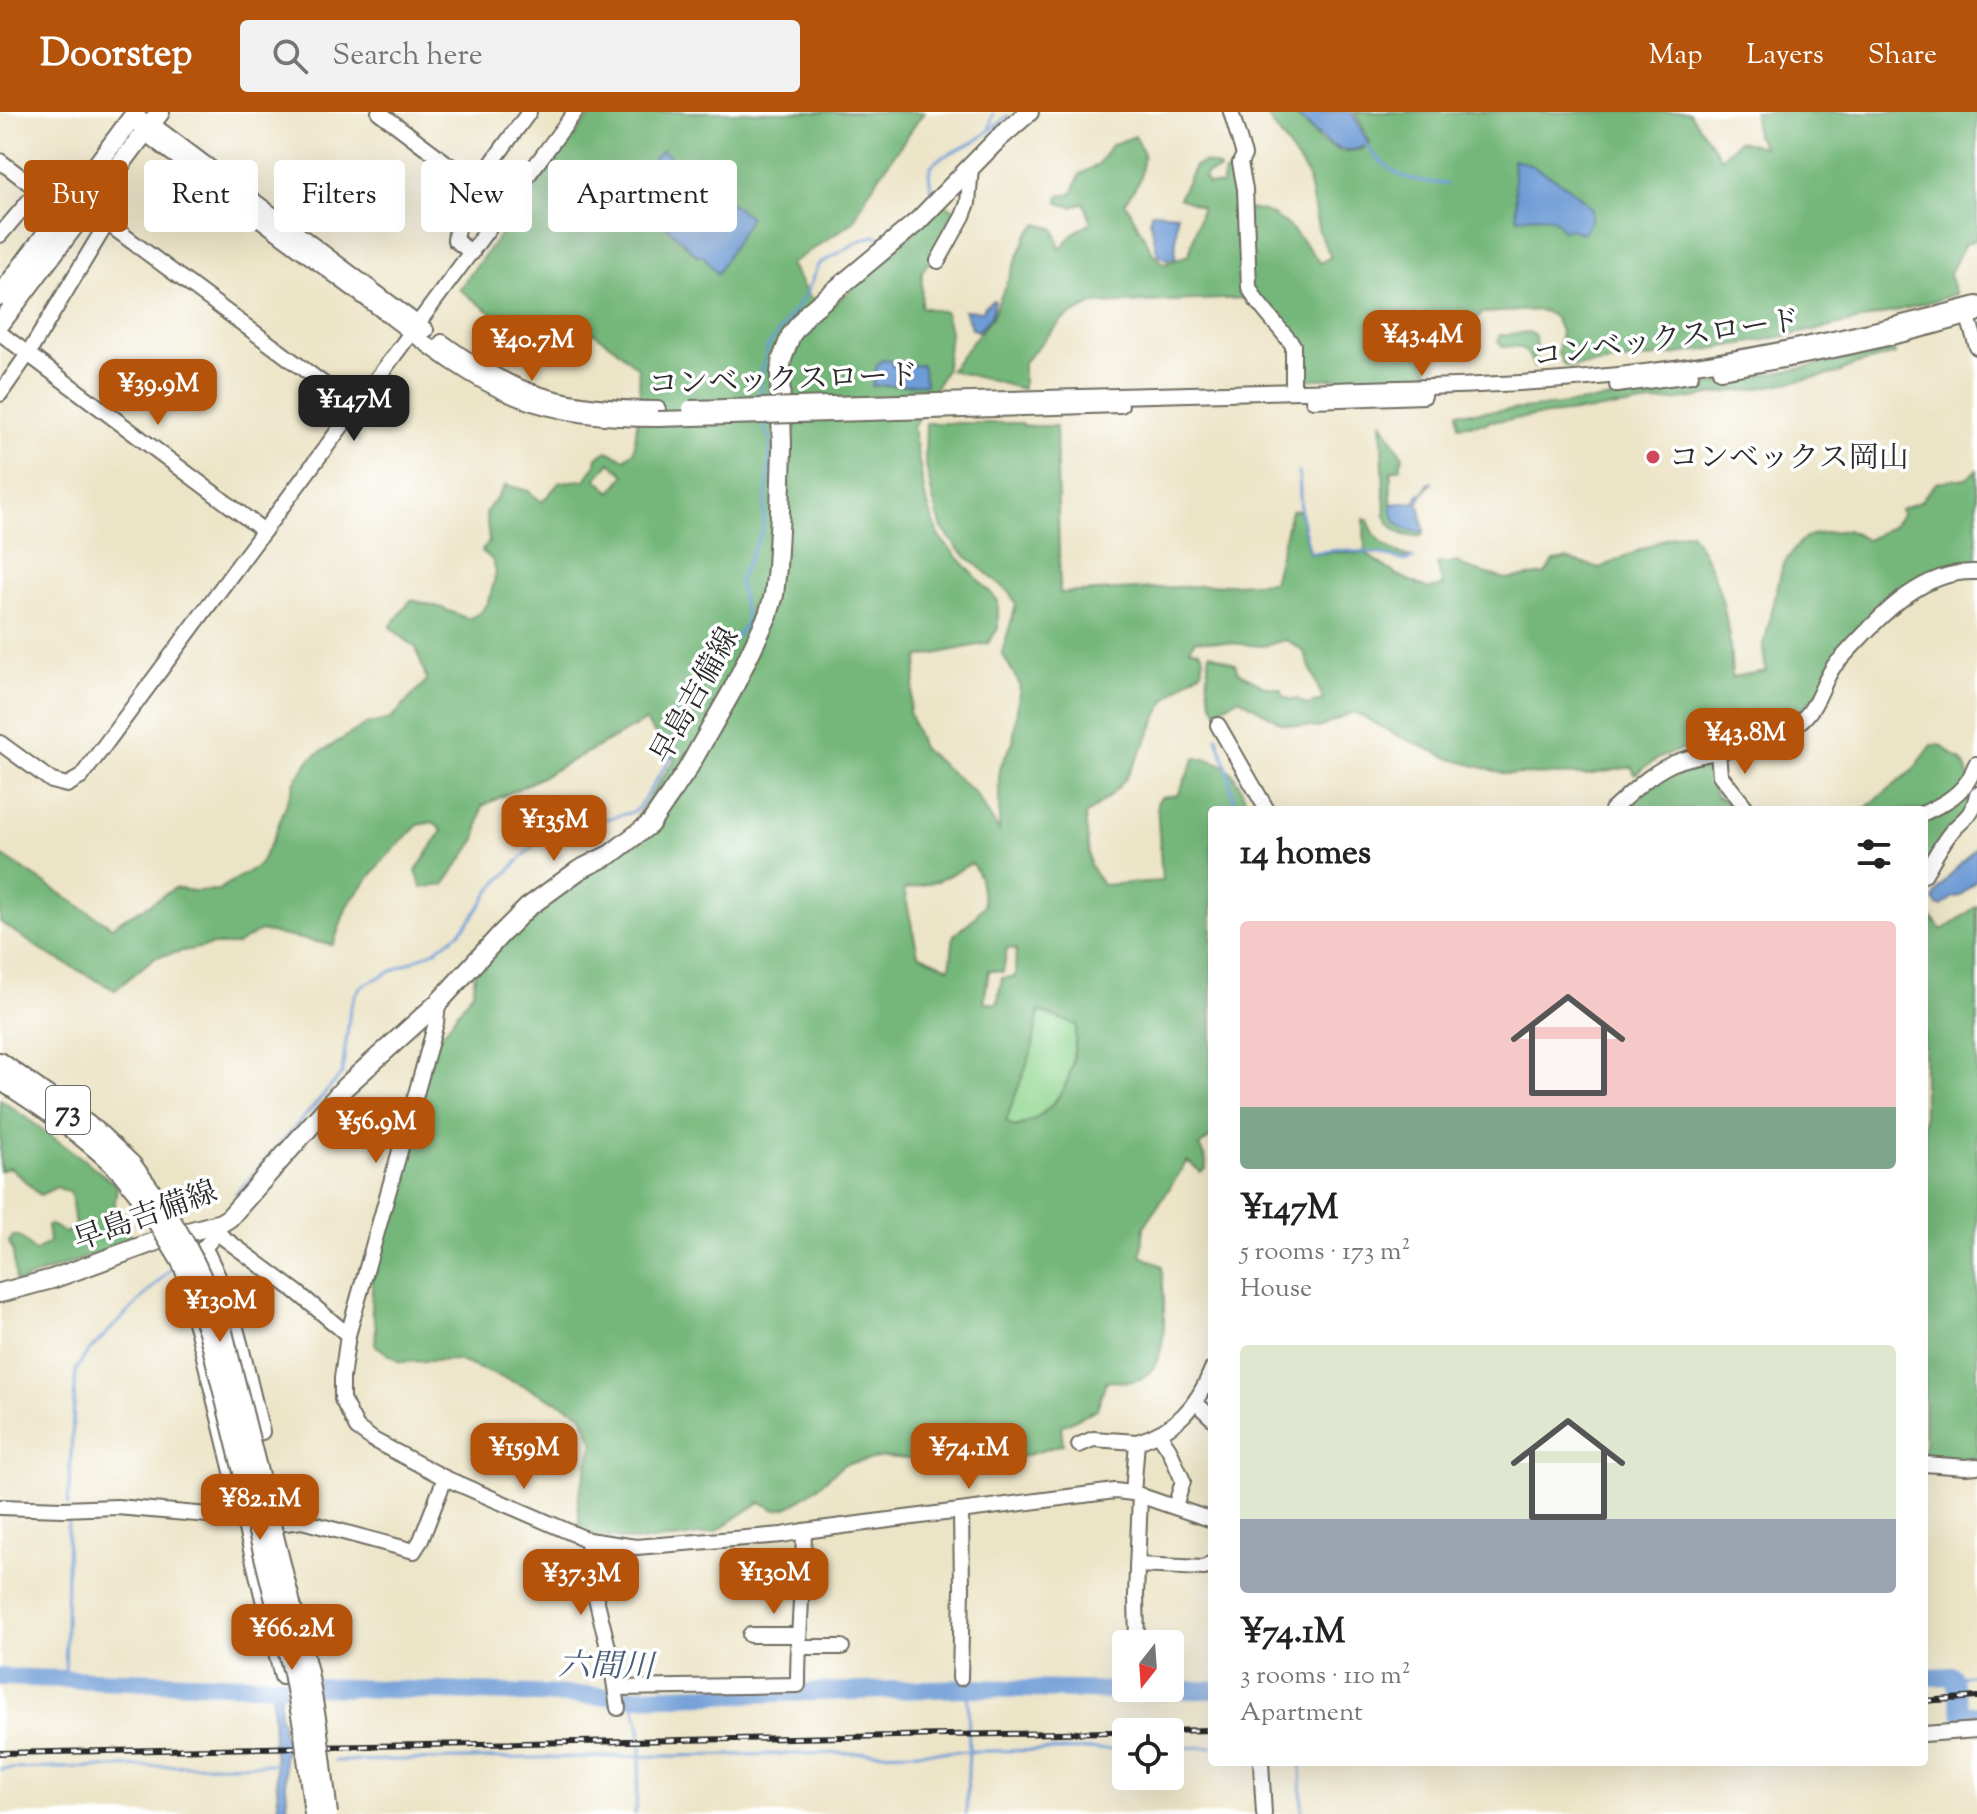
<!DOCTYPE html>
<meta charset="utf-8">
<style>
body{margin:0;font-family:"Sorts Mill Goudy","Noto Serif JP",serif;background:#f2f2f2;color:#222;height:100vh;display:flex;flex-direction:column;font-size:30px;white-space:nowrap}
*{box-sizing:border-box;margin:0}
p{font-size:26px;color:#767676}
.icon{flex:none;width:44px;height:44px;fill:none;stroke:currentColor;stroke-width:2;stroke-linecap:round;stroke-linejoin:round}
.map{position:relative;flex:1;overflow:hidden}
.sheet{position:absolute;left:1208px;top:694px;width:720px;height:960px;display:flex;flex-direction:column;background:#fff;border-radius:8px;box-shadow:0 8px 32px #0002}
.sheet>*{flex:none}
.hud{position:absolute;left:24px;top:48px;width:760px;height:72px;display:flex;gap:16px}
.needle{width:52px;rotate:197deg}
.controls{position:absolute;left:1112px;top:1518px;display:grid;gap:16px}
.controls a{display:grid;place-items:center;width:72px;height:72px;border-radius:8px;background:#fff;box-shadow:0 8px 32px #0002;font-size:40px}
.price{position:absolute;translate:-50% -68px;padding:0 18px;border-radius:16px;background:#b45309;color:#fff;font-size:26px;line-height:52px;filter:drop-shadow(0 2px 4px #0008)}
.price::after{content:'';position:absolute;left:50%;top:48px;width:24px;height:18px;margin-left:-12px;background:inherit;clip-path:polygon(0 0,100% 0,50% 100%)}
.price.selected{background:#222;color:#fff}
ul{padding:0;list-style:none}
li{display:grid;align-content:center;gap:16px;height:424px;padding:0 32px}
li span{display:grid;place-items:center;height:248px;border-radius:8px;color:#555}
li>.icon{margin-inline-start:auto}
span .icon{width:144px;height:144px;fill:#fffc;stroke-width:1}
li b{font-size:34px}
h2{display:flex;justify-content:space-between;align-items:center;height:96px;padding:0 32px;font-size:34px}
.tag{padding:0 28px;border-radius:8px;background:#fff;box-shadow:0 8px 32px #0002;font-size:28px;line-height:72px}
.tag.selected{background:#b45309;color:#fff}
header{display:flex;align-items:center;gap:48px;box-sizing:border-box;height:112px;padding:0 40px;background:#b45309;color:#fff}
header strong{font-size:38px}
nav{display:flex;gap:44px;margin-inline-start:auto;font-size:28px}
.search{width:560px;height:72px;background:#f2f2f2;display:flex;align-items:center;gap:20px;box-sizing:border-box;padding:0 28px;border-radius:8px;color:#767676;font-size:30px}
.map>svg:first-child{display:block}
.green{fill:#91d690;stroke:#5e805e;stroke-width:2}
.forest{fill:#74b77a;stroke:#507152;stroke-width:2;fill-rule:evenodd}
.water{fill:#6e9cd6;stroke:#4c6480;stroke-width:2}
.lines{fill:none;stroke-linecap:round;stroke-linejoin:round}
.stream{stroke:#6e9cd6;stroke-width:3}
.river{stroke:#6e9cd6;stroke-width:18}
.minor-casing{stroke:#6f6c61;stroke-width:18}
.major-casing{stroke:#6f6c61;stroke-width:22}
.minor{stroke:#fff;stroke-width:14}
.major{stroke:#fff;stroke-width:18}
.rail-casing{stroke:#2b2b2b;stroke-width:6}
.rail{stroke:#fff;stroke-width:3;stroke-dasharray:9;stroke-linecap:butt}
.minor-bridge-casing{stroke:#6f6c61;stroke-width:18;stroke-linecap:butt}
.major-bridge-casing{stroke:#6f6c61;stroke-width:22;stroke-linecap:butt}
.minor-bridge{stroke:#fff;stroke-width:14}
.major-bridge{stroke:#fff;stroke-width:18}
.poi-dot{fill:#d1495b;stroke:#fff;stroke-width:3}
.labels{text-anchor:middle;stroke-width:7;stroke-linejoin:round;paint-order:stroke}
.shield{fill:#fff;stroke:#6b6b6b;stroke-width:2}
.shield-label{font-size:28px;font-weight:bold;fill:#2b2b2b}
.street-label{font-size:30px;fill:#2b2b2b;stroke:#fff}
.poi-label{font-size:30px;fill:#2b2b2b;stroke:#fff;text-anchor:start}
.water-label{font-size:32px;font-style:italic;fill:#495e78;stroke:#fff}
</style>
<header>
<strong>Doorstep</strong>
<div class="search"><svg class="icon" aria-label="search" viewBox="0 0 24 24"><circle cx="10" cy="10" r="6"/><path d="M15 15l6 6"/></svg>Search here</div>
<nav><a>Map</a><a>Layers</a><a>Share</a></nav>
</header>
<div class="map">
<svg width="1977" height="1702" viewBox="0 0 1977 1702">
<rect width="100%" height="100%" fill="#fff"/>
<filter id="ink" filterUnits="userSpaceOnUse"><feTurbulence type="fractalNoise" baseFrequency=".0125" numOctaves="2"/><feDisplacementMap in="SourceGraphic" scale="16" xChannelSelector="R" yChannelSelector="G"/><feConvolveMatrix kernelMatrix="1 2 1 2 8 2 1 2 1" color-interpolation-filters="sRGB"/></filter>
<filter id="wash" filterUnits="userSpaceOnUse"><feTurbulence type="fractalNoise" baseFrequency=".006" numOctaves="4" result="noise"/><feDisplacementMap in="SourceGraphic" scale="32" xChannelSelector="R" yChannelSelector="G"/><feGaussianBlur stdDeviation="1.8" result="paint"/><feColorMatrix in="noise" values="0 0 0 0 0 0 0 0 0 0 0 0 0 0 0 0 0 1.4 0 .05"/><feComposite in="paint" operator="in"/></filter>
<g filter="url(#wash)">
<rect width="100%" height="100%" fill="#ece4c6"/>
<!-- green -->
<path class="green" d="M1039,899L1077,912C1075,927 1074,943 1071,957C1064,984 1043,1008 1015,1015L1006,1009L1032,938Z"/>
<!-- forest -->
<g class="forest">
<path d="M593,0H924L869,79L853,110L790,152L808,183L827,199L932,104L942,93H947L958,101L944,131L922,159L921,195L945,200L950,219L946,257L913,315L925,385L939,425L998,489V517L988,531L919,545L909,600L922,636L975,681L999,719V656L1013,630L1020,573L1002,541L1016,493L1010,481L959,438L942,416L933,388L925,348L926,311H1022L1023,314H1056L1060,481L1273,470L1291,399L1299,398L1309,442L1337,440L1366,442L1397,463L1429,477L1443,474L1437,452L1457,450L1467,456L1505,467L1545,462L1554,449L1566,447L1600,456L1669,425L1690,420C1722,464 1730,512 1732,565L1766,559L1763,537L1783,452L1801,429L1811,423L1847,418L1867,428L1891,415L1902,403L1900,398L1921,389L1937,370L1966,366L1977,358V452C1905,452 1871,508 1832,560C1824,571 1816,584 1806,593C1801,599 1794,604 1787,609C1759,632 1712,629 1677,639C1663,643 1646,653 1635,663L1632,655L1587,663L1506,662L1451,647L1399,624L1353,600L1319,616L1283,612L1239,586L1217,599C1205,583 1207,560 1210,541L1235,552L1238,560L1266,575L1276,576L1281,578L1284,584L1291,588L1297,587L1307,593L1323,588L1304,540L1290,530L1285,528L1263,534L1195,528L1190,537L1200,539L1204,545L1202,559C1188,568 1173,578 1164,592C1158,600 1155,611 1150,621C1131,661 1123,678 1085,703L1090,753L1102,773L1162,769L1157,691L1161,685L1178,683L1195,646C1233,647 1237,668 1250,698H1212V1024L1199,1034L1206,1048V1057L1201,1060L1187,1049L1144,1115L1141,1144L1162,1154C1163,1185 1174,1256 1137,1268C1128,1271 1115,1269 1106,1269L1097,1297L1061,1314L1063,1332L1015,1347L969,1359L955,1356L941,1350L884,1345L844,1352L814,1378L789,1395L776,1398L760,1390L715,1420L682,1426L637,1429L580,1422L578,1386L594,1331L581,1301L524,1274L457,1248L400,1250L375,1233L376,1215L371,1198L373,1157L434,934L473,879L475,860L534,798L632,732L637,704L675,647L645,609L534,669L482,694L476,727L444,773L422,776L416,759L442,719L434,710L418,713L384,747L347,794L333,833L260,819L236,833H213L155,845L115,878L46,841L0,810V742L112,815L123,807L144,796L175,776L194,779L218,778L259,753L273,727L296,667L311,646L365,613L391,607L427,568L416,536L390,515L411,488L439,495L468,507C470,506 477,503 479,501C490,493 500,459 492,448C489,444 485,442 482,439L489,430L486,400L506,373L528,379L542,390L560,370L585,368L596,352L597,345L607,339L625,347L634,339L640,282L638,256L614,235L591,219L586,226L564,215L519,221L459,177ZM651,65L701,70L749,104L717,161L703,143L697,144L668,115C667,104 659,103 658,89L640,80ZM610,350L625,363L611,380L596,367ZM972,751L980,766L984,793L974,806L954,823L950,856L918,842L904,778L938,769ZM1007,836L1016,837L1015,865L1002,866L997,892L984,890L989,858L1003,860ZM1039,899L1077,913C1075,927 1075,943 1071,958C1064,985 1043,1008 1015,1015L1006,1009L1032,938Z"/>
<path d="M1264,0H1290L1306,13L1322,30L1342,40L1363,37L1370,30L1355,0H1689L1721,46L1738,29L1764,35L1756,23L1754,0H1977V127L1964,133L1949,163L1956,182C1830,221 1700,242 1570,255L1564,253L1558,242L1561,219L1555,206L1548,201L1539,198L1482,201L1470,212L1453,204L1442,217L1430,212L1409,239L1423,247L1429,253L1427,262L1296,268V236L1249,186L1093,192L1063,207L1023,251V277L950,258L992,205L1028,121L1038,112L1054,116L1060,137L1074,121L1091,110L1084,90L1073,95L1058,91L1059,84L1072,82L1080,62L1098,53L1111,33L1135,24L1144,43L1140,68L1125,90L1154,143L1164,152L1189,143L1202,95L1179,86L1195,54L1204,50L1219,55L1220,58L1207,62L1204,66L1208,72L1222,73L1225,61L1232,57L1238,68L1239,98C1246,98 1254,97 1260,98C1286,105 1304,130 1320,151L1331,145L1319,120L1307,62Z"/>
<path d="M1529,220L1535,224L1537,251L1534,255C1527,238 1523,232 1503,235L1498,230L1500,223Z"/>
<path d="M1893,237L1895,242L1854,253L1839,261L1743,279C1726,278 1710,284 1694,286C1642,292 1590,299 1539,304C1521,306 1507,309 1489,309L1488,311L1459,314L1458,300C1505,300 1551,294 1598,288C1697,276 1796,259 1893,237Z"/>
<path d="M1381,308L1403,345L1401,350V356L1391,359C1391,385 1385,424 1424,419L1422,424C1404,426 1394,420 1385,404Z"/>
<path d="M1364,407L1368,408C1377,434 1391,438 1412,446C1402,449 1378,441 1365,440Z"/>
<path d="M1932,633L1943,634C1948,641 1952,642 1959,647C1970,656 1971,679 1971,692L1924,756V698H1863L1913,658Z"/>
<path d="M1705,650L1710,658L1715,684L1733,693L1737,698H1626C1653,673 1668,658 1705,650Z"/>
<path d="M1977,794V1347H1975L1924,1343V800L1929,803L1943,818Z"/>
<path d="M0,987L87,1050L117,1074L113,1107L136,1127L16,1171L13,1139L9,1130L13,1124H20L35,1140L49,1130L47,1114L51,1113L65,1121L75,1116L71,1081L57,1075L40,1083L10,1055L0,1059Z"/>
</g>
<!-- water -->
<g class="water">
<path d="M1293,0H1352L1368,31C1339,54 1314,17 1293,0Z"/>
<path d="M662,38L729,90L750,105L717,162L703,143L698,144L667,115V109L662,108L658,89L656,87H644L640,84V80L650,69L651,65L648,60L650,51Z"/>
<path d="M1513,47C1537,53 1577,78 1592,97L1591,108L1585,120L1581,121L1570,117L1562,118C1553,98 1536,105 1517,106Z"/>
<path d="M1154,100L1177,102L1175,146L1167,147L1158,143L1150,109L1151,101Z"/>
<path d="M993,188L995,189L991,204L978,219L972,217L964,198L983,199L985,194Z"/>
<path d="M882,248L892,249V254L922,253L926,272L872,274L877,253Z"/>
<path d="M1433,370C1428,374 1421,385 1418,392L1420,396L1424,419C1405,422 1392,411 1391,392L1416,390L1418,383L1425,379L1428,372Z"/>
<path d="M1977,735V767L1960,784L1953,785L1942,794H1938C1937,792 1935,790 1934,788C1933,779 1969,743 1977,735Z"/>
<path d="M272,1582L280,1583V1607L282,1608L283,1620L287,1630L284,1645L288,1702H279L275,1645L272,1633L274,1626Z"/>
</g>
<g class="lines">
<!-- stream -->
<g class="stream">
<path d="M989,18L993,2"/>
<path d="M1365,32C1392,65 1405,68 1447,72"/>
<path d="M930,84L932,83L929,62L931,54L940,46L976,29L1008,4"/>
<path d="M901,112L922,92"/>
<path d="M761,288V263L767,236L807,180L818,153L861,128L874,124L885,126L887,125"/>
<path d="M1299,361L1301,402L1310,441L1338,438L1379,442L1406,449L1414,446"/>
<path d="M1217,625L1227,656L1236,698"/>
<path d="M236,1082L342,962L350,897L355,883L361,874L436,838L459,821L472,806L493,775L545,722L633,700L638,696L670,647L673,623L685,588L746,512V505L739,468L763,417L770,345L771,328L765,318L764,307"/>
<path d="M68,1393L76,1258L87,1241L175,1153"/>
<path d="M1128,1532L1130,1504"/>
<path d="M1953,1564L1977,1563"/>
<path d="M65,1567L68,1401"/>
<path d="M275,1574L276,1587"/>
<path d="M1127,1579V1576"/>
<path d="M632,1585L640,1616L641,1640L635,1702"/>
<path d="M1170,1636L1212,1635"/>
<path d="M335,1649L1126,1637"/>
<path d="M1301,1650L1302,1702"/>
<path d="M0,1657L276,1652"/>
<path d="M966,1702L969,1639L968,1576"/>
</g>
<!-- river -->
<g class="river">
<path d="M0,1565L632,1585L968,1576L1127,1579L1212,1578"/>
<path d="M1924,1565L1953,1564L1962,1604L1977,1602"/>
</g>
</g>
</g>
<g filter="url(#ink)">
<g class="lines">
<!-- minor casing -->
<g class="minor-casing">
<g id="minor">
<path d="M379,0L477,74"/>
<path d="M1231,0L1244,43L1240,51L1245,77L1249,175L1256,188L1293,233V279"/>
<path d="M144,9L152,12L426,218"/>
<path d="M140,15L145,21L159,32C229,84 299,136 368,188C414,222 462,263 515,285C561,303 609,307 658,307"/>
<path d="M0,49L38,78L0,123"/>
<path d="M472,141L455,128C459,88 506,33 529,0"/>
<path d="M938,149L963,104L968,91L971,55"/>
<path d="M1968,205L1977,235"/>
<path d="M0,221L264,419"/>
<path d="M442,230C515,284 569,297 658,297"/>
<path d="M1720,259C1807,245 1893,227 1977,202"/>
<path d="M1617,273L1691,263"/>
<path d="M0,282L28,242L107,111L356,296"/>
<path d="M1313,288L1424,284"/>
<path d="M866,291C1011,287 1156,283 1301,279C1416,275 1531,274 1645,260C1758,246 1868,221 1977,192"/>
<path d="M866,301L1121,293"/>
<path d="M1218,613L1267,698"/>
<path d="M0,631L52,669L67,673L81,665L575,0"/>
<path d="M1718,640L1720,663L1748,698"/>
<path d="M1612,698C1634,678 1654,657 1682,648C1720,636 1773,636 1803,607C1819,592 1822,571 1834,554C1873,514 1915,457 1977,460"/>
<path d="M1924,701C1939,694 1957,685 1967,670C1971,665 1973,658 1976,652"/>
<path d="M1924,763C1932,750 1939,736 1948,724C1960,708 1973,706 1977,682"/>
<path d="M438,891L436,911L348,1223L342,1266V1287L357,1316L375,1329L445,1366L588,1428L636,1435L782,1423L804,1419L1115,1379L1133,1381L1212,1408"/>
<path d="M209,1115L298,1181L348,1223"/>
<path d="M204,1135C235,1192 246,1258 262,1320L242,1324"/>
<path d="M187,1155L217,1121"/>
<path d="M191,1197L198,1220L282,1565"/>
<path d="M1195,1290L1212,1306"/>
<path d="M1159,1322L1169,1337L1183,1369L1175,1395"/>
<path d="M1079,1333L1093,1327L1137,1330"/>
<path d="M1924,1352L1966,1355L1977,1354"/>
<path d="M1133,1381L1137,1330C1176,1318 1197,1295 1212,1257"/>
<path d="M0,1395L63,1397L117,1395L243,1406L269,1413L302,1409L414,1439L421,1428L445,1366"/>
<path d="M588,1428L590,1461L611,1548L618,1596"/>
<path d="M1137,1453L1204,1456L1212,1451"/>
<path d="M750,1523H798"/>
<path d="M1137,1532L1136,1483L1140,1383"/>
<path d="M798,1535H842"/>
<path d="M960,1566L962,1476L961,1399"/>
<path d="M616,1576L798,1573C798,1521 803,1470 804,1419"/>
<path d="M1924,1622L1977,1618"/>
<path d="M1261,1650L1264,1702"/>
</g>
</g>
<!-- major casing -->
<g class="major-casing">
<g id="major">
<path d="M0,184L136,0"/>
<path d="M0,212L160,0"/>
<path d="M0,950L95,1018L131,1052"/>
<path d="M0,968C44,996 86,1024 122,1061"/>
<path d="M0,1181L52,1167L162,1127L221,1111L229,1106L345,975L438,891L501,822L527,796L579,758L611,742L650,712L687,658L732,579L768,503L774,483L777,455L780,400L782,336L780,261L782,247L791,223L808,201L918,109L998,27L1029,0"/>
</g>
</g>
<!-- minor -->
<use href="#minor" class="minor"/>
<!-- major -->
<use href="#major" class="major"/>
<!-- rail casing -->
<g class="rail-casing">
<g id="rail">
<path d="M1924,1589L1977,1585"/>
<path d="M0,1641L1212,1618"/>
</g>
</g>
<!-- rail -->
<use href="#rail" class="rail"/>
<!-- minor-bridge casing -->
<g class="minor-bridge-casing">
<g id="minor-bridge">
<path d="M690,296L866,291"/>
<path d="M658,307L866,301"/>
</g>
</g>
<!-- major-bridge casing -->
<g class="major-bridge-casing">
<g id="major-bridge">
<path d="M131,1052C153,1081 174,1109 190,1141C203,1165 212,1190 222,1216L308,1560L317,1612L328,1702"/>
<path d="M122,1061L145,1090L182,1151L208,1219L293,1561L303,1614L314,1702"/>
</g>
</g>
<!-- minor-bridge -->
<use href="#minor-bridge" class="minor-bridge"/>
<!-- major-bridge -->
<use href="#major-bridge" class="major-bridge"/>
</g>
</g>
<!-- markers -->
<circle class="poi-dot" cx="1653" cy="345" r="8"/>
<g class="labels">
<!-- shield labels -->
<rect class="shield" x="46" y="974" width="44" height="48" rx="6"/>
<g class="shield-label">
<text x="68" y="1008">73</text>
</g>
<!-- street labels -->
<g class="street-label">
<text transform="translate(1666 226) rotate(-8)" y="10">コンベックスロード</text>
<text transform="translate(783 267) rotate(-2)" y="10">コンベックスロード</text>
<text transform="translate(694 583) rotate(-61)" y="10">早島吉備線</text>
<text transform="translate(145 1103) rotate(-20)" y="10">早島吉備線</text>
</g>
<!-- poi labels -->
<g class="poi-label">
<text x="1669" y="355">コンベックス岡山</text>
</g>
<!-- water labels -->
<g class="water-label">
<text transform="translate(606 1553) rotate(1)" y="11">六間川</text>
</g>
</g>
</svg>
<div class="controls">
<a><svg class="needle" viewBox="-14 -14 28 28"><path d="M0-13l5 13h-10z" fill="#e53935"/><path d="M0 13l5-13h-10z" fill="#767676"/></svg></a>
<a><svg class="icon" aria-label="locate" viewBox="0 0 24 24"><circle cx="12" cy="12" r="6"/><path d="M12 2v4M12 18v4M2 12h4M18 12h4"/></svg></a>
</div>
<b class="price" style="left:1422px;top:266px">¥43.4M</b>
<b class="price" style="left:532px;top:271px">¥40.7M</b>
<b class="price" style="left:158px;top:315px">¥39.9M</b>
<b class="price selected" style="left:354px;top:331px">¥147M</b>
<b class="price" style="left:1745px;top:664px">¥43.8M</b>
<b class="price" style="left:554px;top:751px">¥135M</b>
<b class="price" style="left:376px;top:1053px">¥56.9M</b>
<b class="price" style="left:220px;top:1232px">¥130M</b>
<b class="price" style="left:524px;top:1379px">¥159M</b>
<b class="price" style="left:969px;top:1379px">¥74.1M</b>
<b class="price" style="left:260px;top:1430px">¥82.1M</b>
<b class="price" style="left:774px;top:1504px">¥130M</b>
<b class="price" style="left:581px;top:1505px">¥37.3M</b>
<b class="price" style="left:292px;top:1560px">¥66.2M</b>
<div class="hud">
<a class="tag selected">Buy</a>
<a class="tag">Rent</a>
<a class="tag">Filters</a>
<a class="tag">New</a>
<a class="tag">Apartment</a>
</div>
<section class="sheet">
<h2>14 homes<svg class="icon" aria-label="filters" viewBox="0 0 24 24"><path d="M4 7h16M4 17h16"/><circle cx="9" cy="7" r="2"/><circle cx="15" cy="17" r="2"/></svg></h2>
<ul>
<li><span style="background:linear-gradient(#f6c9c9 75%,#7fa58c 0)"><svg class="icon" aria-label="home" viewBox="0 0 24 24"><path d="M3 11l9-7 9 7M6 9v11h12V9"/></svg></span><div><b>¥147M</b><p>5 rooms · 173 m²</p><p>House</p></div></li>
<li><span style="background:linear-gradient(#dfe7d0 70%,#9aa5b1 0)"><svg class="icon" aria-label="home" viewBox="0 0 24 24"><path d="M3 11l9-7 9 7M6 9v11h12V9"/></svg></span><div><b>¥74.1M</b><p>3 rooms · 110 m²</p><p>Apartment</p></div></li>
</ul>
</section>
</div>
